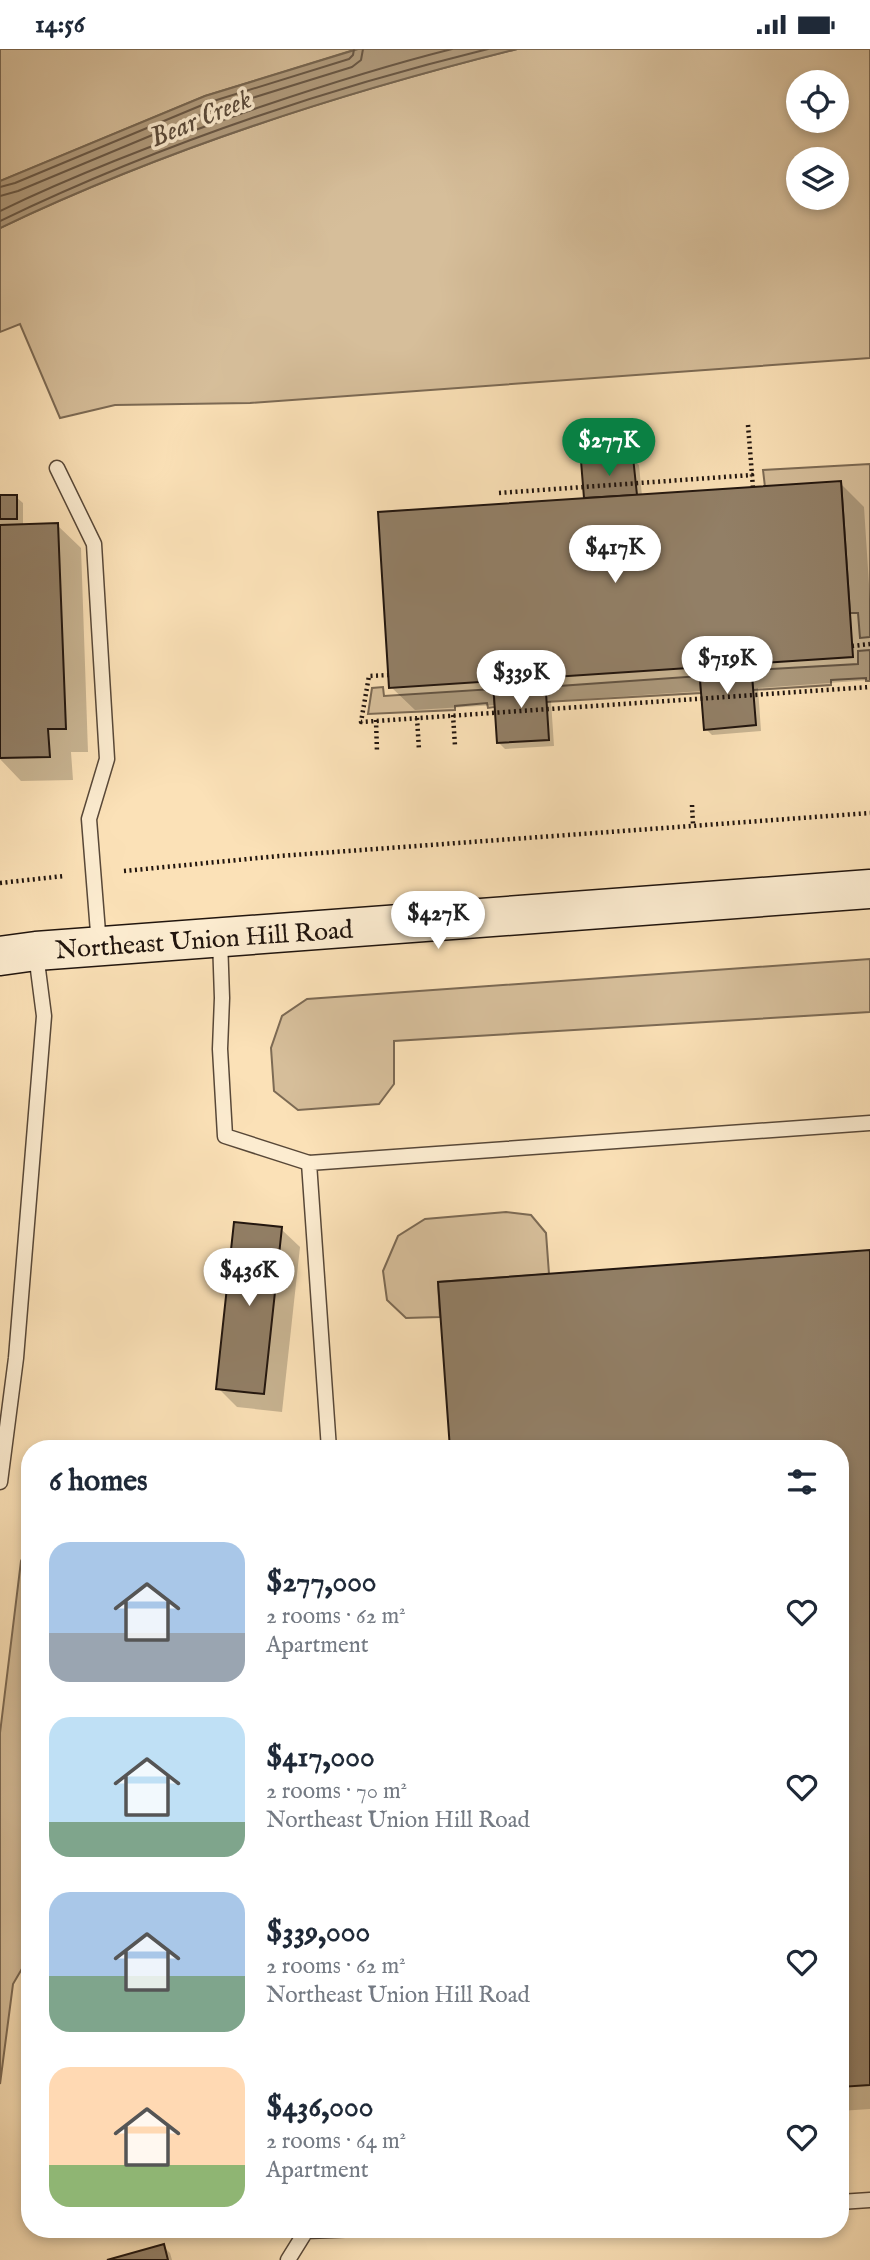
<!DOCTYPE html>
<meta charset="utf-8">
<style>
body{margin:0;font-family:"IM FELL English",serif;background:#f2f2f3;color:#1f2937;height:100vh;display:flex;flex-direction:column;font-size:26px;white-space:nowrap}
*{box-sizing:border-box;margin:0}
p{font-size:23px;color:#747a83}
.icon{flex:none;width:38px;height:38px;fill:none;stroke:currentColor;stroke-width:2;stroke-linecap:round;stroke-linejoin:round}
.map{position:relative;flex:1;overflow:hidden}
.sheet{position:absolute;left:21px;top:1391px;width:828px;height:798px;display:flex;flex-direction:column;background:#fff;border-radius:28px;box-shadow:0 4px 10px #0003}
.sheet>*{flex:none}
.tools{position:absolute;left:786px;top:21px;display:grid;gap:14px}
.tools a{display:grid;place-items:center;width:63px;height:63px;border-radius:50%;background:#fff;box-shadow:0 4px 10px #0003;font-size:35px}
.price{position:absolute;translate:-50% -60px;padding:0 16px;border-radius:24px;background:#fff;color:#222;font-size:23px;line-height:46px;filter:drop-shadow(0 2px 4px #0008)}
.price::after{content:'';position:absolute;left:50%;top:42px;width:21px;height:16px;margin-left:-10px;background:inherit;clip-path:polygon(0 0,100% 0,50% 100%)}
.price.active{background:#0b8043;color:#fff}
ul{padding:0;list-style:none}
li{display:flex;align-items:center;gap:21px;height:175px;padding:0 28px}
li span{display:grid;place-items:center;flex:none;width:196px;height:140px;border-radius:21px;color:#555}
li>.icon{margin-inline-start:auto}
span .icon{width:84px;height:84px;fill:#fffc;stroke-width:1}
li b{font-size:30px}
h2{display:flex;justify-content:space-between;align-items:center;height:84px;padding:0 28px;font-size:30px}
.status{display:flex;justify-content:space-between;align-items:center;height:49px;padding:0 35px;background:#fff;direction:ltr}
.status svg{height:19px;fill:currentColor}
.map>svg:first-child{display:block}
.green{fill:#d6be9a;stroke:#7c6a54;stroke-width:2;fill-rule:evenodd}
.water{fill:#b19c7e;stroke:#776651;stroke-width:2}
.shadow{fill:#0003}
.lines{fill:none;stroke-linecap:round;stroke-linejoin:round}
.shore{stroke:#695846;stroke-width:2}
.building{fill:#927f66;stroke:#21150e;stroke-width:2}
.service-casing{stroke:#584838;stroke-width:17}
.secondary-casing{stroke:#21150e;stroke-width:41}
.path{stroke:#21150e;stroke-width:4.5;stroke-dasharray:2 3.5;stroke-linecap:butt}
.service{stroke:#fcecd0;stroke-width:14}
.secondary{stroke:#fcecd0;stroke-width:38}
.labels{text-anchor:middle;stroke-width:7;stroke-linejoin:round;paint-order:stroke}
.street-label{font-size:26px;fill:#21150e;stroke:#fcecd0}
.water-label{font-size:28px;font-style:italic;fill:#5b4b3b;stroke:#fcecd0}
</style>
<div class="status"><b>14:56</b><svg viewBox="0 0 49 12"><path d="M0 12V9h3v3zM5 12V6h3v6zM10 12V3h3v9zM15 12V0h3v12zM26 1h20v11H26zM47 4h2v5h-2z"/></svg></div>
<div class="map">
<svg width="870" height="2211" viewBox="0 0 870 2211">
<rect width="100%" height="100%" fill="#fbe1b7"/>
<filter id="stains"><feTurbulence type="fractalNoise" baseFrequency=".00286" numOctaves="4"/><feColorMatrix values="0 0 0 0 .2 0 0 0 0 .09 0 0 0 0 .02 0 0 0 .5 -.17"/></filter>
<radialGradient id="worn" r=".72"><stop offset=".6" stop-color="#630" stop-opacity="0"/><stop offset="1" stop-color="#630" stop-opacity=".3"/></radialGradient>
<!-- green -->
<g class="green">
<path d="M0,0H357L205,47L0,132Z"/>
<path d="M517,0H870V309L250,354L115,356L60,369L20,275L0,283V179C165,100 340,44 517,0ZM798,33H836V72H798ZM798,110H836V149H798Z"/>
<path d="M870,415V588L860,589L858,564H850L841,433L765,438L763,421Z"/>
<path d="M870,601V632H866V629L831,631V636L753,641L751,621L858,615V602Z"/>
<path d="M700,627L701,644L546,653L545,638Z"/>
<path d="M383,638L384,647L493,640L495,658L488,659L487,654L455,657V661L368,665L372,639Z"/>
<path d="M870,910V963L394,992V1035L379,1055L298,1061L274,1042L271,999L282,967L307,950Z"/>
<path d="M506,1163L531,1166L546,1184L549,1225L438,1233L440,1268L406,1269L387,1251L383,1222L398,1187L425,1170Z"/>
<path d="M30,1494L28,1676L30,1685V1906L13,1935L0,2035V1684L21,1512Z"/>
</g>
<!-- water -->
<path class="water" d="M358,0H517C340,44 165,100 0,179V132L205,47Z"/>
<!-- shadow -->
<g class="shadow">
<path d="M632,410L639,416L642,447L840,434L864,458L870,551V631L758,639L761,682L712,686L706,680L703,642L551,652L554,697L505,700L499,694L496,656L415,661L391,638L588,451L585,449Z"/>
<path d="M0,448H16L23,454V477L57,476L81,499L88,703H71L73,731L21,732L0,710Z"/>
<path d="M281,1180L300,1198L282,1363L237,1358L218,1339Z"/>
<path d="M870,1202V2060L840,2062V1400H452Z"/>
<path d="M163,2197L170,2204L172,2211H113Z"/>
</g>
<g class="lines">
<!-- shore -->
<g class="shore">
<path d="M0,138L15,134L207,54L349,10L353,6L354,0"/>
<path d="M0,147L18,142L210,62L352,18L361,11L363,0"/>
<path d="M0,162C85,121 173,88 263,57C325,36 388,16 452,0"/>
<path d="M0,172C156,97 321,41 488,0"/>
</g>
</g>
<!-- building -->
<g class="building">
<path d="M633,408L637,446L584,449L581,412Z"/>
<path d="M841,432L853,608L389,639L378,463Z"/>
<rect x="0" y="446" width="17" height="24"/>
<path d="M58,474L66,680H48L50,708L0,709V476Z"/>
<path d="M751,614L756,676L704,681L699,618Z"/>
<path d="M545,628L549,691L497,694L493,632Z"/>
<path d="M234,1173L282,1178L264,1345L216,1340Z"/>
<path d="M870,1201V2036L840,2038V1400H450L438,1233Z"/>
<path d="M164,2195L168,2211H107Z"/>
</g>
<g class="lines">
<!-- service casing -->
<g class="service-casing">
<g id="service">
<path d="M57,419L94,495L107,710L89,770L99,896"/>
<path d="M220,890L222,949L220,1000L225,1087L309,1114"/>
<path d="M329,1400L309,1114L870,1074"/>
<path d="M0,1433L16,1309L44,967L36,905"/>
<path d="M840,2153L870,2151"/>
<path d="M288,2211L306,2182L358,2180"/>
</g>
</g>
<!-- secondary casing -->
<g class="secondary-casing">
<path id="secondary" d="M0,907L36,902L870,840"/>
</g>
<!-- path -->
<g class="path">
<path d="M748,376L752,426"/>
<path d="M499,444L752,426L753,439"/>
<path d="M852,597L870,595"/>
<path d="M389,626L369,627L361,673L870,638"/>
<path d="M453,666L455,697"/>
<path d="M417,669L419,701"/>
<path d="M376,671L377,703"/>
<path d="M692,756L693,775"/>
<path d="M124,822L279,807L870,764"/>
<path d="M0,834L64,827"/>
</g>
<!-- service -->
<use href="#service" class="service"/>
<!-- secondary -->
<use href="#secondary" class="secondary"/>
</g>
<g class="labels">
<!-- street labels -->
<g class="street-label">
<text transform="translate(204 890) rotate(-4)" y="9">Northeast Union Hill Road</text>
</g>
<!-- water labels -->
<g class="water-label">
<text transform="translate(200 68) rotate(-23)" y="10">Bear Creek</text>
</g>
</g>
<rect width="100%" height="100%" filter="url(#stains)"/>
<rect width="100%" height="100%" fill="url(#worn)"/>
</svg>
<div class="tools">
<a><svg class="icon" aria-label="locate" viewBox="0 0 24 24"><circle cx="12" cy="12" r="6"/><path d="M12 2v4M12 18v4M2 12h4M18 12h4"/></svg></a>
<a><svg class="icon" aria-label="layers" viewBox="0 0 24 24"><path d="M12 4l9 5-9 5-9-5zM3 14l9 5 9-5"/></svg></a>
</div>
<b class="price active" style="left:609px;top:429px">$277K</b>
<b class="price" style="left:615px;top:536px">$417K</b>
<b class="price" style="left:727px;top:647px">$719K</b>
<b class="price" style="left:521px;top:661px">$339K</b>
<b class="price" style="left:438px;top:902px">$427K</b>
<b class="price" style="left:249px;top:1259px">$436K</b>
<section class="sheet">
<h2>6 homes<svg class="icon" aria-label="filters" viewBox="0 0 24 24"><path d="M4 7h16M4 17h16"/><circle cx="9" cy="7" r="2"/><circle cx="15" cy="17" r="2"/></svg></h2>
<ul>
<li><span style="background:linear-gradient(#a9c7e8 65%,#9aa5b1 0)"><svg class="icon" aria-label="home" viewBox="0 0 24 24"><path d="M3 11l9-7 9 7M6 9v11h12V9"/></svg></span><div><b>$277,000</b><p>2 rooms · 62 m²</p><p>Apartment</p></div><svg class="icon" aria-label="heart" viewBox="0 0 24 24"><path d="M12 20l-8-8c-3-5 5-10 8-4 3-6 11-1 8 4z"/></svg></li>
<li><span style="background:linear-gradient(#bfe0f5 75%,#7fa58c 0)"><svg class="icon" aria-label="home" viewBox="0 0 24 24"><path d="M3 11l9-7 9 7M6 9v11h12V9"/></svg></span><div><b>$417,000</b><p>2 rooms · 70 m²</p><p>Northeast Union Hill Road</p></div><svg class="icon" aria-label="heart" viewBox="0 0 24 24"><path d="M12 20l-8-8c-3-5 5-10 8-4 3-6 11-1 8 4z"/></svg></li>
<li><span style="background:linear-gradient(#a9c7e8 60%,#7fa58c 0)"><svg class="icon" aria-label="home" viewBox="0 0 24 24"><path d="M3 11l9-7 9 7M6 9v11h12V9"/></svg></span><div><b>$339,000</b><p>2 rooms · 62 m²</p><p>Northeast Union Hill Road</p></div><svg class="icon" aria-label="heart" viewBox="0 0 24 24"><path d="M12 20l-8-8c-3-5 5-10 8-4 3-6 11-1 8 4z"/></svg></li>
<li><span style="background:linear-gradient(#ffd9b3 70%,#8fb573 0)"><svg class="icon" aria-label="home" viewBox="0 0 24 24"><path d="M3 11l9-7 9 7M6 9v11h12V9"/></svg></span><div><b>$436,000</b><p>2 rooms · 64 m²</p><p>Apartment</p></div><svg class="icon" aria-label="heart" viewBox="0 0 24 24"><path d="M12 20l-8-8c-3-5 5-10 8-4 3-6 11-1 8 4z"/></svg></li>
</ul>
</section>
</div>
